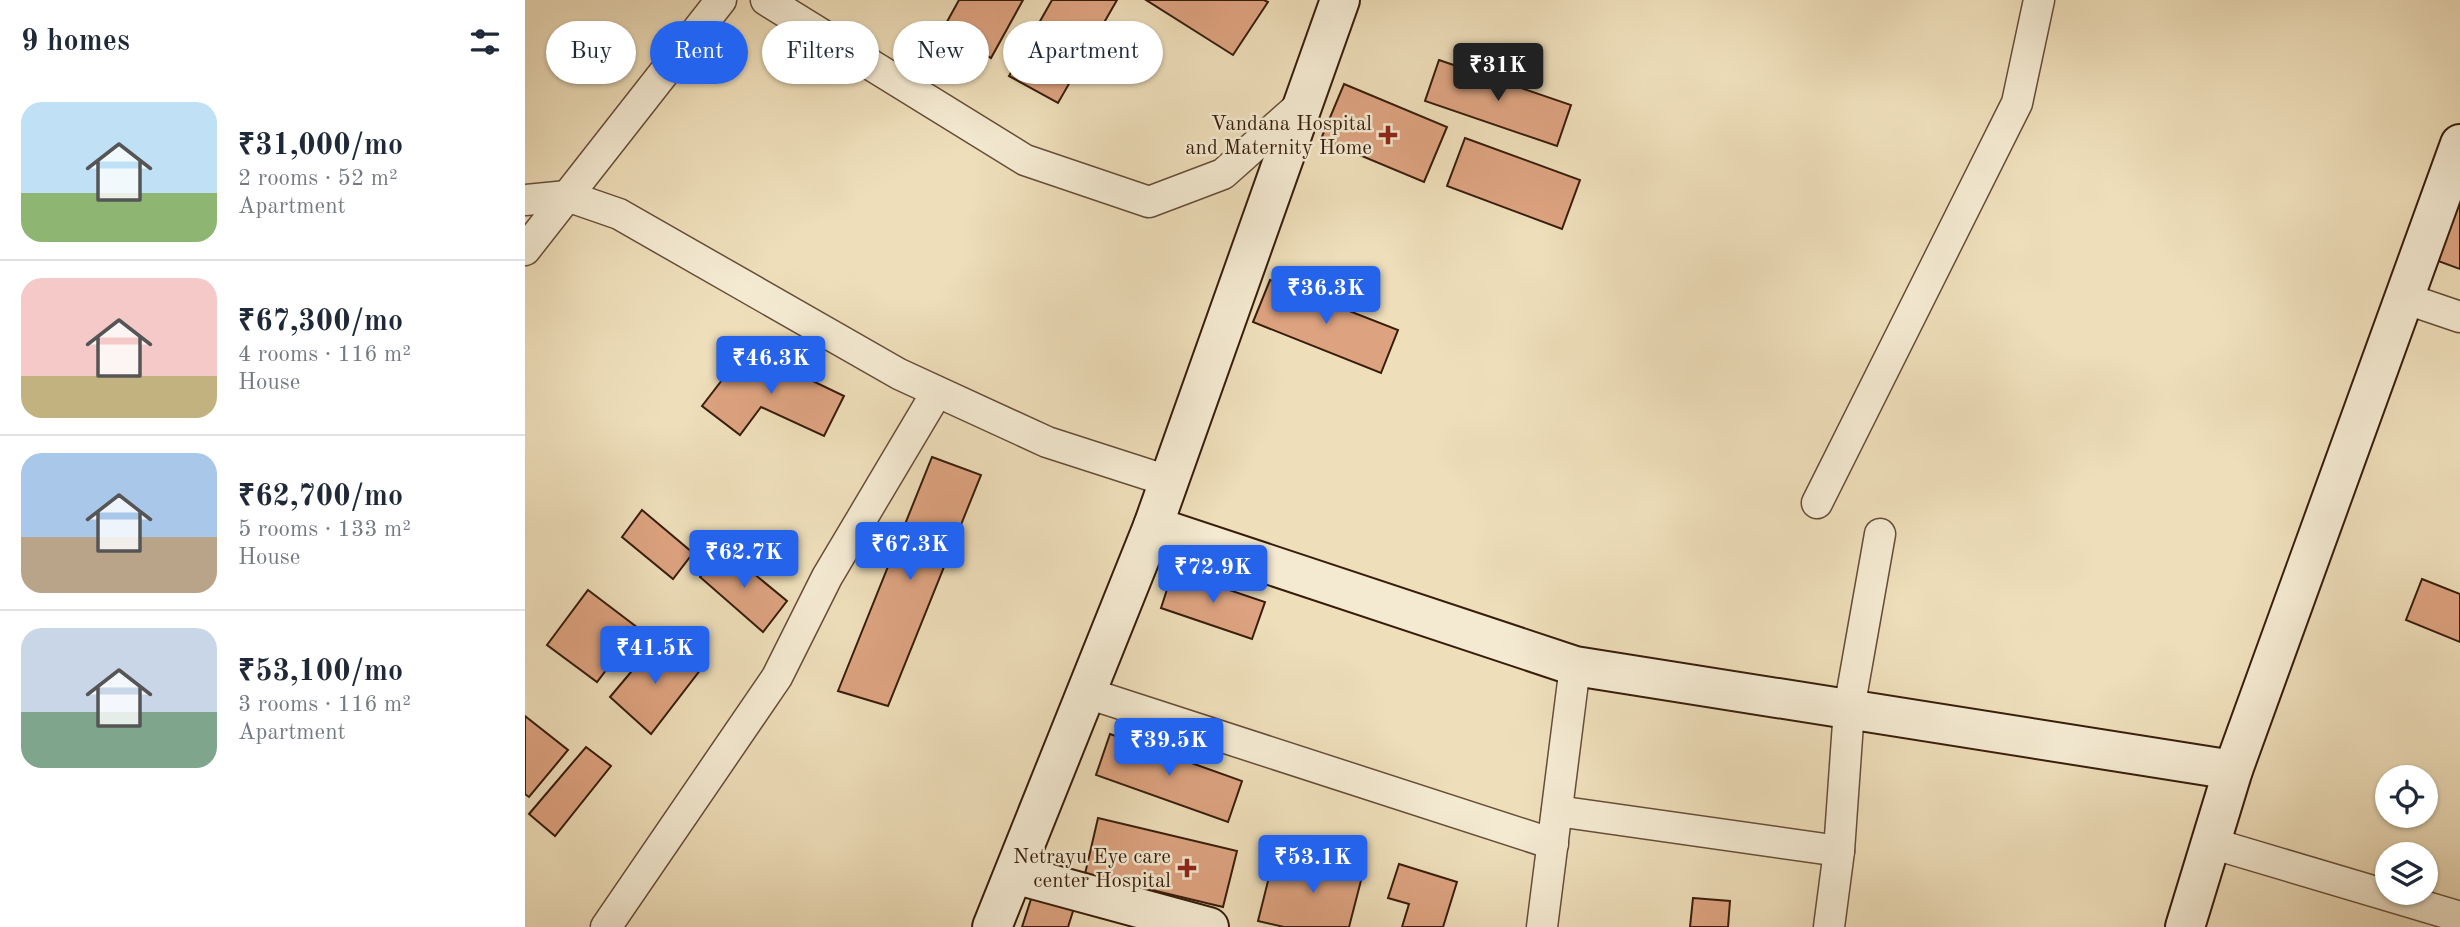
<!DOCTYPE html>
<meta charset="utf-8">
<style>
body{margin:0;font-family:"Old Standard TT",serif;background:#f6f6f7;color:#1f2937;height:100vh;display:flex;flex-direction:column;font-size:26px;white-space:nowrap}
*{box-sizing:border-box;margin:0}
p{font-size:23px;color:#747a83}
.icon{flex:none;width:38px;height:38px;fill:none;stroke:currentColor;stroke-width:2;stroke-linecap:round;stroke-linejoin:round}
.map{position:relative;flex:1;overflow:hidden}
.side{display:flex;flex-direction:column;background:#fff;width:525px}
.side>*{flex:none}
.hud{position:absolute;left:21px;top:21px;width:665px;height:63px;display:flex;gap:14px}
.controls{position:absolute;left:1850px;top:765px;display:grid;gap:14px}
.controls a{display:grid;place-items:center;width:63px;height:63px;border-radius:50%;background:#fff;box-shadow:0 2px 5px #0004;font-size:35px}
.price{position:absolute;translate:-50% -60px;padding:0 16px;border-radius:7px;background:#2563eb;color:#fff;font-size:23px;line-height:46px;filter:drop-shadow(0 2px 4px #0008)}
.price::after{content:'';position:absolute;left:50%;top:42px;width:21px;height:16px;margin-left:-10px;background:inherit;clip-path:polygon(0 0,100% 0,50% 100%)}
.price.current{background:#222;color:#fff}
ul{padding:0;list-style:none}
li{display:flex;align-items:center;gap:21px;height:175px;padding:0 21px}
li+li{border-top:2px solid #e0e1e3}
li span{display:grid;place-items:center;flex:none;width:196px;height:140px;border-radius:21px;color:#555}
li>.icon{margin-inline-start:auto}
span .icon{width:84px;height:84px;fill:#fffc;stroke-width:1}
li b{font-size:30px}
h2{display:flex;justify-content:space-between;align-items:center;height:84px;padding:0 21px;font-size:30px}
.pill{padding:0 24px;border-radius:32px;background:#fff;box-shadow:0 2px 5px #0004;font-size:24px;line-height:63px}
.pill.current{background:#2563eb;color:#fff}
main{display:flex;flex:1;min-height:0}
.map>svg:first-child{display:block}
.building{fill:#dda380;stroke:#381d0b;stroke-width:2}
.lines{fill:none;stroke-linecap:round;stroke-linejoin:round}
.street-casing{stroke:#664d37;stroke-width:33}
.secondary-casing{stroke:#381d0b;stroke-width:42}
.street{stroke:#f4ead2;stroke-width:30}
.secondary{stroke:#f4ead2;stroke-width:38}
.poi-dot{fill:#8f2418;stroke:#f4ead2;stroke-width:2.5}
.labels{text-anchor:middle;stroke-width:5;stroke-linejoin:round;paint-order:stroke}
.poi-label{font-size:21px;fill:#381d0b;stroke:#f4ead2;text-anchor:end}
</style>
<main>
<section class="side">
<h2>9 homes<svg class="icon" aria-label="filters" viewBox="0 0 24 24"><path d="M4 7h16M4 17h16"/><circle cx="9" cy="7" r="2"/><circle cx="15" cy="17" r="2"/></svg></h2>
<ul>
<li><span style="background:linear-gradient(#bfe0f5 65%,#8fb573 0)"><svg class="icon" aria-label="home" viewBox="0 0 24 24"><path d="M3 11l9-7 9 7M6 9v11h12V9"/></svg></span><div><b>₹31,000/mo</b><p>2 rooms · 52 m²</p><p>Apartment</p></div></li>
<li><span style="background:linear-gradient(#f6c9c9 70%,#c2b280 0)"><svg class="icon" aria-label="home" viewBox="0 0 24 24"><path d="M3 11l9-7 9 7M6 9v11h12V9"/></svg></span><div><b>₹67,300/mo</b><p>4 rooms · 116 m²</p><p>House</p></div></li>
<li><span style="background:linear-gradient(#a9c7e8 60%,#b9a48a 0)"><svg class="icon" aria-label="home" viewBox="0 0 24 24"><path d="M3 11l9-7 9 7M6 9v11h12V9"/></svg></span><div><b>₹62,700/mo</b><p>5 rooms · 133 m²</p><p>House</p></div></li>
<li><span style="background:linear-gradient(#c9d6e8 60%,#7fa58c 0)"><svg class="icon" aria-label="home" viewBox="0 0 24 24"><path d="M3 11l9-7 9 7M6 9v11h12V9"/></svg></span><div><b>₹53,100/mo</b><p>3 rooms · 116 m²</p><p>Apartment</p></div></li>
</ul>
</section>
<div class="map">
<svg width="1935" height="927" viewBox="0 0 1935 927">
<rect width="100%" height="100%" fill="#eedeba"/>
<filter id="stains"><feTurbulence type="fractalNoise" baseFrequency=".00286" numOctaves="4"/><feColorMatrix values="0 0 0 0 .2 0 0 0 0 .09 0 0 0 0 .02 0 0 0 .5 -.17"/></filter>
<radialGradient id="worn" r=".72"><stop offset=".6" stop-color="#630" stop-opacity="0"/><stop offset="1" stop-color="#630" stop-opacity=".3"/></radialGradient>
<!-- building -->
<g class="building">
<path d="M434,0H498L466,58L418,29Z"/>
<path d="M527,0H592L533,103L484,76Z"/>
<path d="M621,0H739L743,2L708,55Z"/>
<path d="M914,60L1046,105L1032,146L900,101Z"/>
<path d="M819,84L922,127L899,182L796,139Z"/>
<path d="M940,138L1055,180L1037,229L922,186Z"/>
<path d="M1935,201V269L1913,261Z"/>
<path d="M745,280L873,330L856,373L728,322Z"/>
<path d="M221,349L319,396L299,436L236,407L215,435L177,406Z"/>
<path d="M407,457L456,475L363,706L313,691Z"/>
<path d="M117,510L168,553L148,579L97,537Z"/>
<path d="M199,549L262,601L238,632L175,577Z"/>
<path d="M648,571L740,602L727,639L636,608Z"/>
<path d="M1897,579L1935,594V642L1881,620Z"/>
<path d="M63,590L113,628L72,682L22,645Z"/>
<path d="M132,641L176,669L126,734L85,697Z"/>
<path d="M0,716L43,750L4,797L0,794Z"/>
<path d="M585,734L717,781L703,822L571,775Z"/>
<path d="M61,747L86,766L30,836L4,814Z"/>
<path d="M573,818L712,851L698,907L560,874Z"/>
<path d="M799,855L840,865L824,927H759L733,921L745,873L797,863Z"/>
<path d="M874,864L932,882L918,927H877L884,904L863,898Z"/>
<path d="M507,896L549,908L543,927H497Z"/>
<path d="M1168,898L1205,901L1203,927H1165Z"/>
</g>
<g class="lines">
<!-- street casing -->
<g class="street-casing">
<g id="street">
<path d="M241,0L500,160L624,202L698,174L778,103"/>
<path d="M0,200L42,196L94,214L374,374L522,442L643,481"/>
<path d="M0,250L196,0"/>
<path d="M1879,298L1935,317"/>
<path d="M1292,503L1492,103L1514,0"/>
<path d="M562,693L1028,844"/>
<path d="M1032,811L1314,851"/>
<path d="M1686,843L1935,917"/>
<path d="M81,927L252,677L302,577L412,392"/>
<path d="M1017,927L1050,666"/>
<path d="M1304,927L1314,851L1324,709L1355,534"/>
</g>
</g>
<!-- secondary casing -->
<g class="secondary-casing">
<g id="secondary">
<path d="M628,526L1050,666L1708,770"/>
<path d="M489,874L684,927"/>
<path d="M467,927L628,526L815,0"/>
<path d="M1660,927L1708,770L1935,144"/>
</g>
</g>
<!-- street -->
<use href="#street" class="street"/>
<!-- secondary -->
<use href="#secondary" class="secondary"/>
</g>
<!-- markers -->
<g class="poi-dot">
<path d="M859.5 124.5h7v7h7v7h-7v7h-7v-7h-7v-7h7z"/>
<path d="M658.5 857.5h7v7h7v7h-7v7h-7v-7h-7v-7h7z"/>
</g>
<g class="labels">
<!-- poi labels -->
<g class="poi-label">
<text x="847" y="130">Vandana Hospital<tspan x="847" dy="24">and Maternity Home</tspan></text>
<text x="646" y="863">Netrayu Eye care<tspan x="646" dy="24">center Hospital</tspan></text>
</g>
</g>
<rect width="100%" height="100%" filter="url(#stains)"/>
<rect width="100%" height="100%" fill="url(#worn)"/>
</svg>
<div class="controls">
<a><svg class="icon" aria-label="locate" viewBox="0 0 24 24"><circle cx="12" cy="12" r="6"/><path d="M12 2v4M12 18v4M2 12h4M18 12h4"/></svg></a>
<a><svg class="icon" aria-label="layers" viewBox="0 0 24 24"><path d="M12 4l9 5-9 5-9-5zM3 14l9 5 9-5"/></svg></a>
</div>
<b class="price current" style="left:973px;top:103px">₹31K</b>
<b class="price" style="left:801px;top:326px">₹36.3K</b>
<b class="price" style="left:246px;top:396px">₹46.3K</b>
<b class="price" style="left:385px;top:582px">₹67.3K</b>
<b class="price" style="left:219px;top:590px">₹62.7K</b>
<b class="price" style="left:688px;top:605px">₹72.9K</b>
<b class="price" style="left:130px;top:686px">₹41.5K</b>
<b class="price" style="left:644px;top:778px">₹39.5K</b>
<b class="price" style="left:788px;top:895px">₹53.1K</b>
<div class="hud">
<a class="pill">Buy</a>
<a class="pill current">Rent</a>
<a class="pill">Filters</a>
<a class="pill">New</a>
<a class="pill">Apartment</a>
</div>
</div>
</main>
